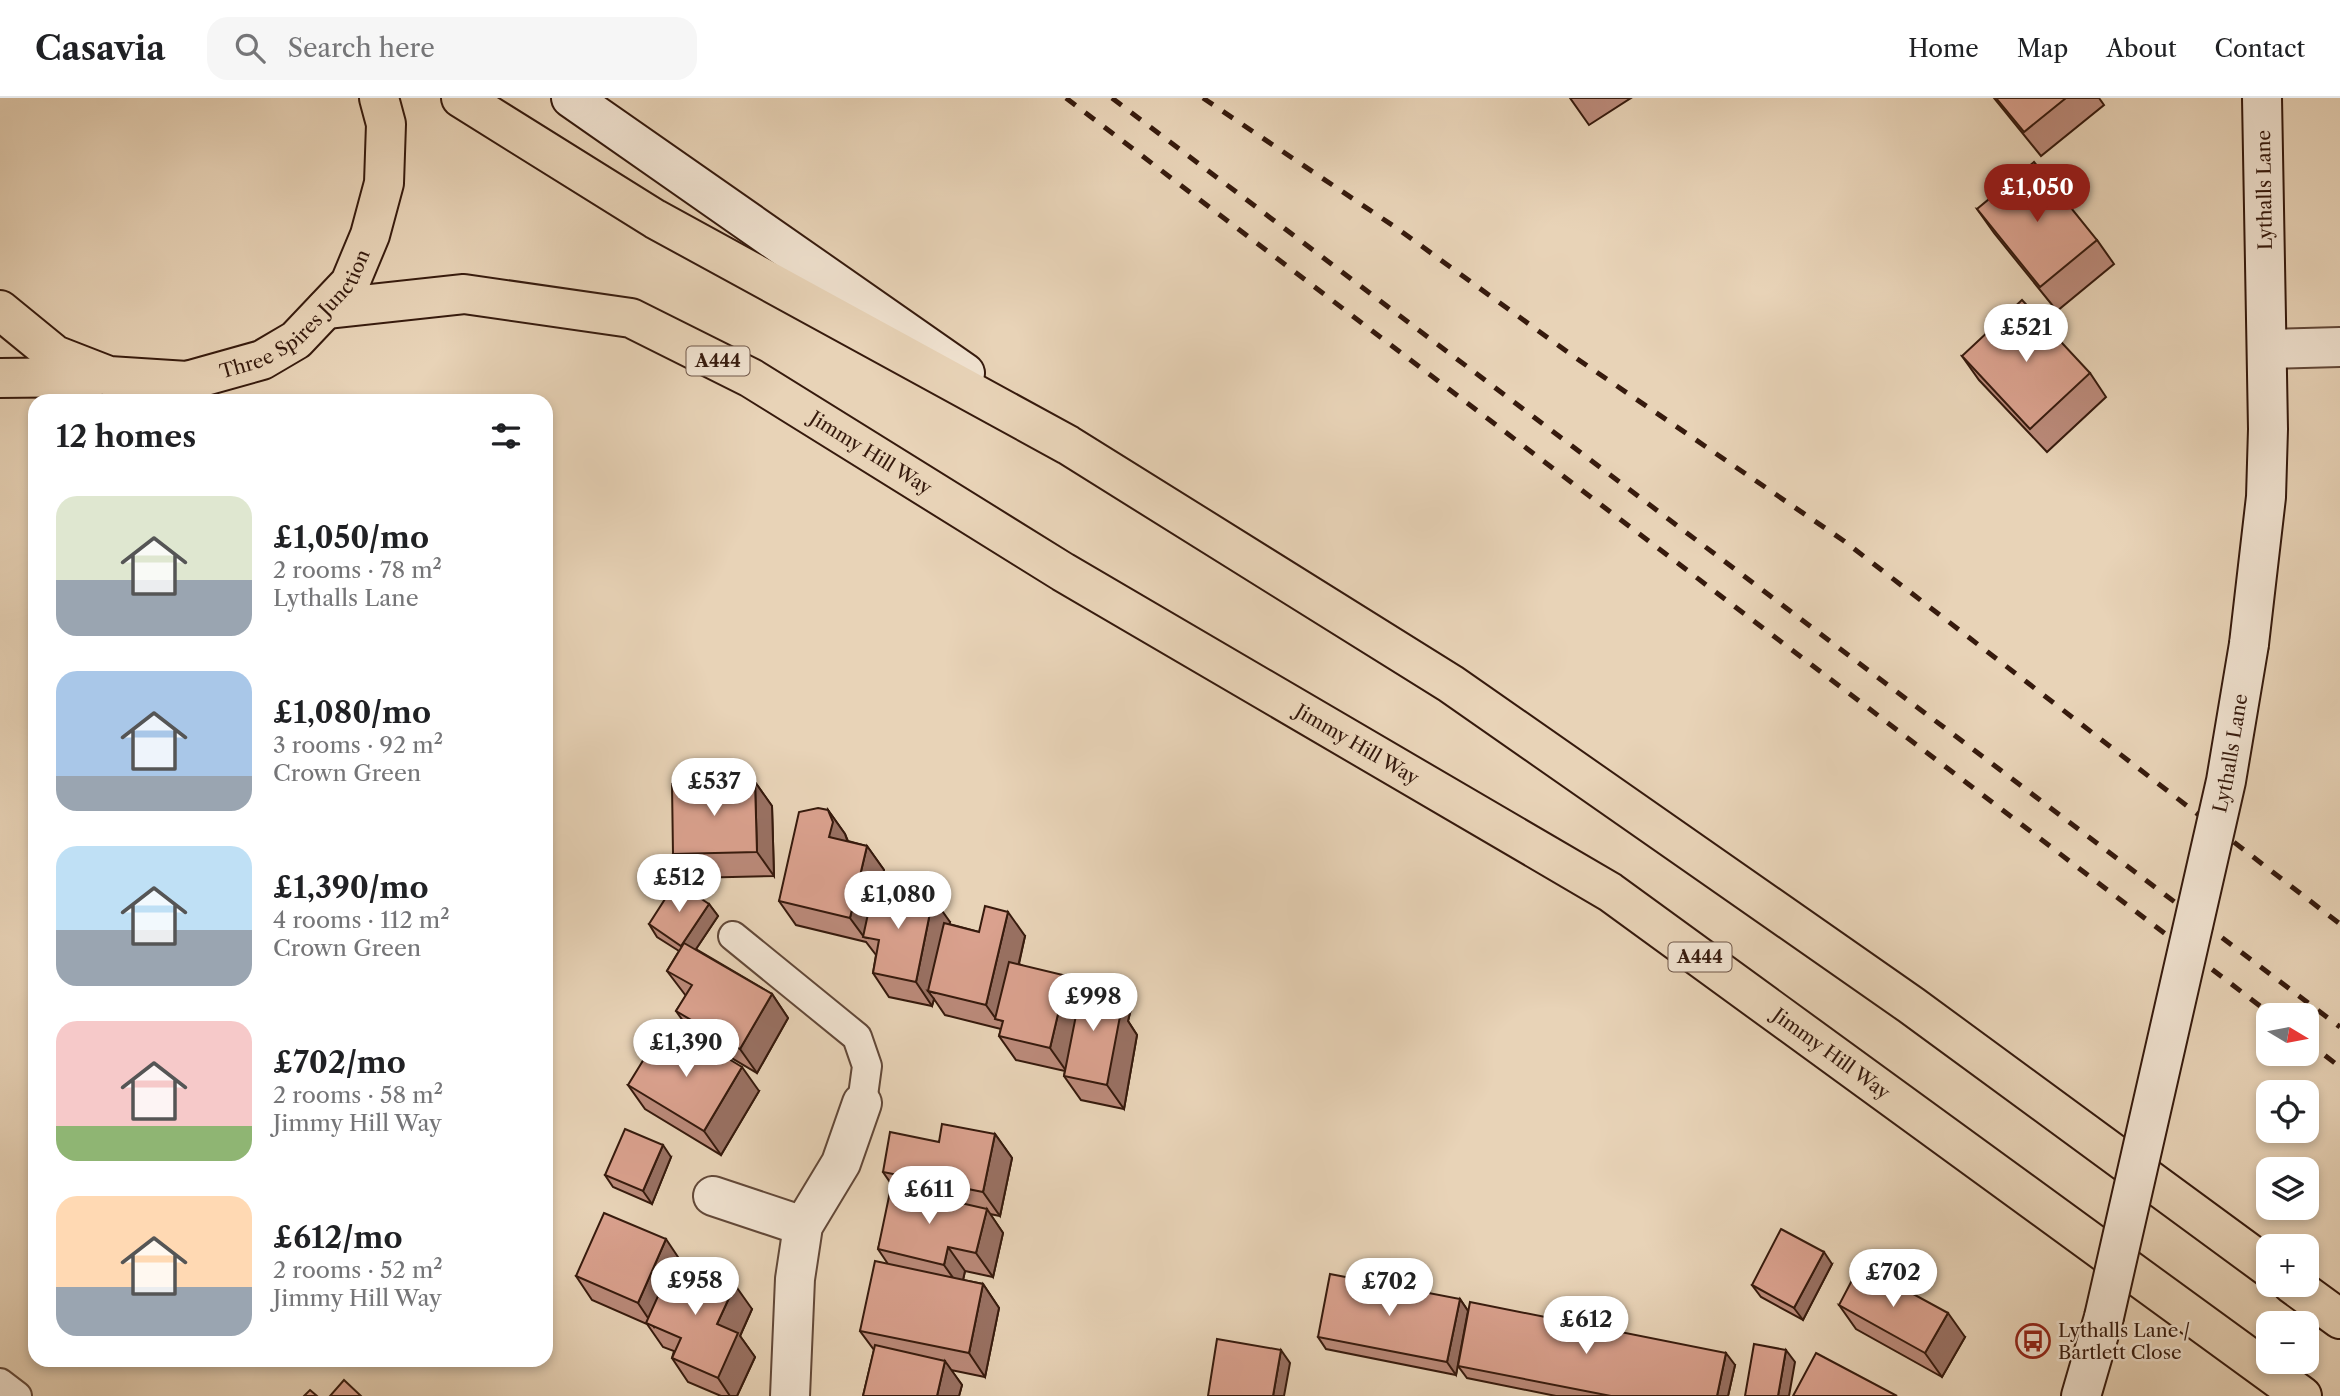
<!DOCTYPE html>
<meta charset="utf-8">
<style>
body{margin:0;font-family:"Libre Caslon Text",serif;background:#f6f6f6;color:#202124;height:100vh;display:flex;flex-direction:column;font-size:26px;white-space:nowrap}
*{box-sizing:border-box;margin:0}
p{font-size:23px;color:#757577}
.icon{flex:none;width:38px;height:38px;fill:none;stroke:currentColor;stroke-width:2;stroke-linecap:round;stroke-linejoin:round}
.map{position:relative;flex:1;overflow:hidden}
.sheet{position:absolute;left:28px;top:296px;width:525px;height:973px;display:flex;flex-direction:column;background:#fff;border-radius:21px;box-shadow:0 4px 10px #0003}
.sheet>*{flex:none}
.needle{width:46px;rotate:100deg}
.controls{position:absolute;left:2256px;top:905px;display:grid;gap:14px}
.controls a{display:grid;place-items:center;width:63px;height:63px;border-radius:14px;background:#fff;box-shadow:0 4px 10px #0003;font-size:35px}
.price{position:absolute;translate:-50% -60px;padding:0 16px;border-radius:24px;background:#fff;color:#222;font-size:23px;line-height:46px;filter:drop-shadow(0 2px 4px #0008)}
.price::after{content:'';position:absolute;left:50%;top:42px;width:21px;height:16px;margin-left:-10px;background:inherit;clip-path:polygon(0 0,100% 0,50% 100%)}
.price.active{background:#8f2418;color:#fff}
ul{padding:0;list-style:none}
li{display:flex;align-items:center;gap:21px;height:175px;padding:0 28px}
li span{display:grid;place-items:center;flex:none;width:196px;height:140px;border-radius:21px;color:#555}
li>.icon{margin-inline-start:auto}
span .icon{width:84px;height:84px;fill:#fffc;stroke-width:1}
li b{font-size:30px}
h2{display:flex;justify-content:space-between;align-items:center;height:84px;padding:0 28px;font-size:30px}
header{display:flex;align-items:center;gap:42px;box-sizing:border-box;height:98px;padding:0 35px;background:#fff;border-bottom:2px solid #e0e0e0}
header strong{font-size:33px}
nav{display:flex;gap:38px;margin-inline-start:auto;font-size:24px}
.search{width:490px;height:63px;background:#f6f6f6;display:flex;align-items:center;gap:18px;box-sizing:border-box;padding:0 24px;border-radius:21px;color:#757577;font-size:26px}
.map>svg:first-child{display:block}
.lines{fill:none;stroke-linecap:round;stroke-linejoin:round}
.lane-casing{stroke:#624838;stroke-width:32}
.street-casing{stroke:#624838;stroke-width:42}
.secondary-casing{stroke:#361a0d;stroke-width:42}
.highway-casing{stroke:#361a0d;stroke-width:42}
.lane{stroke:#f0e2d0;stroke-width:28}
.street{stroke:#f0e2d0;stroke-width:38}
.secondary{stroke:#f0e2d0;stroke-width:38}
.highway{stroke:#e8d3b7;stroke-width:38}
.rail{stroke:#361a0d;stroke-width:5;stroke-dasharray:12 12;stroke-linecap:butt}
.secondary-bridge-casing{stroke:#361a0d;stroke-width:42;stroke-linecap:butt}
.secondary-bridge{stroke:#f0e2d0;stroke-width:38}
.wall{fill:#bb8a7a;stroke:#361a0d;stroke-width:2}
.shaded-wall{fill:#997163;stroke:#361a0d;stroke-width:2}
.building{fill:#daa18e;stroke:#361a0d;stroke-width:2}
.labels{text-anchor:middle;stroke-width:5;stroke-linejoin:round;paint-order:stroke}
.shield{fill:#f0e2d0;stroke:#6e5648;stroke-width:2}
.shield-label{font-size:18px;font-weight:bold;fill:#361a0d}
.street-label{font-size:19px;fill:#361a0d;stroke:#f0e2d0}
.poi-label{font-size:19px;fill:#361a0d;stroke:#f0e2d0;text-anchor:start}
</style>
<header>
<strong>Casavia</strong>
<div class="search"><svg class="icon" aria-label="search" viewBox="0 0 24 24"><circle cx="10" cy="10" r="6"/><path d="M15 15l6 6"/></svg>Search here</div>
<nav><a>Home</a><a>Map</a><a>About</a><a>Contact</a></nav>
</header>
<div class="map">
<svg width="2340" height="1298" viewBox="0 0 2340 1298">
<rect width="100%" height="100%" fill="#e8d3b7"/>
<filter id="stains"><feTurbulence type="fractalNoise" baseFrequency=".00286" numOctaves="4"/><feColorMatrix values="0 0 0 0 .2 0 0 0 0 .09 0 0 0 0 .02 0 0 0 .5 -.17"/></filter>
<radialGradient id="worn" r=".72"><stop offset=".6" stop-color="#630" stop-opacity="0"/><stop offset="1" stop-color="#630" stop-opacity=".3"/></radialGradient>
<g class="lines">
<!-- lane casing -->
<g class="lane-casing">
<g id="lane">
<path d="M733,838L857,939L867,968L862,1005"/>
<path d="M0,1285L17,1298"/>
</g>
</g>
<!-- street casing -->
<g class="street-casing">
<g id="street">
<path d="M2267,251L2340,249"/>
<path d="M713,1098L803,1128"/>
<path d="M790,1298L795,1181L803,1128L841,1065L862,1005"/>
</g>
</g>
<!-- secondary casing -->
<g class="secondary-casing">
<g id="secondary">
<path d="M571,0L965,275"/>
<path d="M2249,546L2266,399L2268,331L2262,0"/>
<path d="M2081,1298L2104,1219"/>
</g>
</g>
<!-- highway casing -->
<g class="highway-casing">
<g id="highway">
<path d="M461,0L655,121L1068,347L1451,586L1911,907L2268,1169"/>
<path id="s1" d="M326,211L464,196L631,220L751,280L1063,474L1610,794L2302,1298"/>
<path id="s2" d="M0,212L55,257L109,278L187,283L262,262L296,242L350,185L370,137L384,85L386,26L379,0"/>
<path d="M0,280L93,279"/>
<path d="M2292,1186L2340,1221"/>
</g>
</g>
<!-- lane -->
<use href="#lane" class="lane"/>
<!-- street -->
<use href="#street" class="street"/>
<!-- secondary -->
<use href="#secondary" class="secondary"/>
<!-- highway -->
<use href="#highway" class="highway"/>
<!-- rail -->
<g class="rail">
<path d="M1066,0L2272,917"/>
<path d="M1112,0L2340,929"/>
<path d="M1203,0L1398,131L1573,258L1844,443L2340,826"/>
<path d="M2306,943L2340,969"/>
</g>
<!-- secondary-bridge casing -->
<g class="secondary-bridge-casing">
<g id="secondary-bridge">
<path id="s3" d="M2104,1219L2226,683L2249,546"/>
</g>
</g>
<!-- secondary-bridge -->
<use href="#secondary-bridge" class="secondary-bridge"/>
</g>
<!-- wall -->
<g class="wall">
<path d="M1570,0H1631L1589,27Z"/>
<path d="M1994,0H2099L2104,7L2041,58Z"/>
<path d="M1977,111L2097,142L2114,166L2057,213L1994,135Z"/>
<path d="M1962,258L2090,275L2106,299L2047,354L1979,282Z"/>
<path d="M755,684L772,708L774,778L690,780L673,756Z"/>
<path d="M828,712L845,736L848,743L867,748L884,772L880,789L950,824L949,826L979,834L1025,838L1019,866L1080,896L1115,883L1132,907L1128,923L1137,937L1124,1011L1081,1002L1064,978L1065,973L1016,962L999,938L1001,931L945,917L934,901L932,908L889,899L873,875L876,857L866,844L796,827L779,803Z"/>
<path d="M709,806L718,818L696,851L772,896L788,920L757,975L693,937L676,913L686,898L667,873L679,853L657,839L649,826Z"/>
<path d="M628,987L759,993L721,1057L645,1011Z"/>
<path d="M995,1036L1012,1060L1000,1118L990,1116L1003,1135L993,1179L965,1173L963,1182L983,1186L999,1210L985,1279L951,1272L962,1287L959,1298H863L874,1252L860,1233L888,1166L878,1151L894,1090L883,1074L939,1044Z"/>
<path d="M671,1059L652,1106L613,1089L605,1077Z"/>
<path d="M680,1162L752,1211L740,1238L755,1259L737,1298H721L688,1284L672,1260L674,1253L663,1249L647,1226L592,1202L576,1178Z"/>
<path d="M1832,1166L1803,1222L1761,1199L1752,1187Z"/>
<path d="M1460,1201L1468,1213L1456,1277L1326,1251L1318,1239Z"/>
<path d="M1839,1207L1965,1239L1942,1279L1856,1231Z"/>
<path d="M1735,1267L1728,1298H1556L1467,1280L1458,1268Z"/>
</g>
<!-- shaded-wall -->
<g class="shaded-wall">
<path d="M755,684L772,708L774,778L757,754Z"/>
<path d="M828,712L845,736L849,748L829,739Z"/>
<path d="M867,748L884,772L868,840L864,839L850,820Z"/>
<path d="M933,800L950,824L935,895L928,893L934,901L932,908L916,884Z"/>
<path d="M709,806L718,818L690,860L681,848Z"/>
<path d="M1008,814L1025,838L1005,925L1003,923L996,921L986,907Z"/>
<path d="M1067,878L1083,902L1067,974L1050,950Z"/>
<path d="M1115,883L1132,907L1128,923L1137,937L1124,1011L1107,987L1109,911Z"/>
<path d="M772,896L788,920L757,975L740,951Z"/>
<path d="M742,969L759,993L721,1057L704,1033Z"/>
<path d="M995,1036L1012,1060L1000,1118L983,1094Z"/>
<path d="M663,1047L671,1059L652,1106L643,1093Z"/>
<path d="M987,1111L1003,1135L993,1179L976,1155Z"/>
<path d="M666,1141L682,1165L654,1229L638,1205Z"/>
<path d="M948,1149L965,1173L961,1191L944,1167Z"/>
<path d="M1824,1154L1832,1166L1803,1222L1794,1210Z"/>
<path d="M983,1186L999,1210L985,1279L969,1255Z"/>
<path d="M735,1187L752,1211L740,1238L755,1259L737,1298H730L718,1280L717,1226Z"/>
<path d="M1460,1201L1468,1213L1456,1277L1447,1264Z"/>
<path d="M1948,1215L1965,1239L1942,1279L1925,1255Z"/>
<path d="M1281,1252L1290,1265L1284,1298H1273Z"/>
<path d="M1786,1252L1795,1264L1789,1298H1778Z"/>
<path d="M1726,1255L1735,1267L1728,1298H1717Z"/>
<path d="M945,1263L962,1287L959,1298H937Z"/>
</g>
<!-- building -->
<g class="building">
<path d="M1996,0H2066L2024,34Z"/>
<path d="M2034,64L2097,142L2040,189L1977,111Z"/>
<path d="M2022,202L2090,275L2030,331L1962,258Z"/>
<path d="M755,684L757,754L673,756L672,686Z"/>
<path d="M818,710L828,712L833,724L829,739L867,748L850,820L779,803L799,714Z"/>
<path d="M676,784L709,806L681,848L649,826Z"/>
<path d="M874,788L933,800L916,884L873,875L879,842L863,839Z"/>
<path d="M985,808L1008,814L986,907L928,893L944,825L979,834Z"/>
<path d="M684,845L772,896L740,951L676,913L692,887L667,873Z"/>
<path d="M1009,864L1067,878L1050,950L999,938L1003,923L995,921Z"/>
<path d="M1084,877L1115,883L1109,911L1121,913L1107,987L1064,978Z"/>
<path d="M681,932L742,969L704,1033L628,987L655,943L669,951Z"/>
<path d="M942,1026L995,1036L983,1094L883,1074L890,1034L939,1044Z"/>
<path d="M625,1031L663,1047L643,1093L605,1077Z"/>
<path d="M891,1089L987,1111L976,1155L948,1149L944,1167L878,1151Z"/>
<path d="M604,1115L666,1141L638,1205L576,1178Z"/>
<path d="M1781,1131L1824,1154L1794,1210L1752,1187Z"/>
<path d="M675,1160L735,1187L717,1226L738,1235L718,1280L672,1260L681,1240L646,1225Z"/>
<path d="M875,1163L983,1186L969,1255L860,1233Z"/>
<path d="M1860,1167L1948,1215L1925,1255L1839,1207Z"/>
<path d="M1330,1176L1460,1201L1447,1264L1318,1239Z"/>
<path d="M1470,1204L1726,1255L1717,1298H1611L1458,1268Z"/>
<path d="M1217,1241L1281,1252L1273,1298H1208Z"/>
<path d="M1754,1246L1786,1252L1778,1298H1745Z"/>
<path d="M875,1247L945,1263L937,1298H863Z"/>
<path d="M1816,1255L1897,1298H1793Z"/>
<path d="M344,1282L361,1298H330Z"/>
<path d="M310,1292L317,1298H304Z"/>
</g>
<!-- icons -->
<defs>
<g id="bus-ring" transform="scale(1.75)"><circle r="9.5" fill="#f0e2d0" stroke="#8f2418" stroke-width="1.5"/><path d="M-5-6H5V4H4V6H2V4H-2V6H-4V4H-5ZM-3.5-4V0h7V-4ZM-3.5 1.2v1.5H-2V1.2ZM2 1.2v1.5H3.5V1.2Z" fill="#8f2418"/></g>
</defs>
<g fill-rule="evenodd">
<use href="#bus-ring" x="2033" y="1243"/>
</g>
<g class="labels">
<!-- shield labels -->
<g class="shield">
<rect x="686.5" y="248.5" width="63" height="29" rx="5"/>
<rect x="1668.5" y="844.5" width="63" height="29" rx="5"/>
</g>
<g class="shield-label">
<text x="718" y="269">A444</text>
<text x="1700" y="865">A444</text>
</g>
<!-- street labels -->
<g class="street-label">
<text transform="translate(2264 92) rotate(-91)" y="7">Lythalls Lane</text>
<text dy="7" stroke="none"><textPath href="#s2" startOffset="340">Three Spires Junction</textPath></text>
<text dy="7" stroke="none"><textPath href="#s1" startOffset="583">Jimmy Hill Way</textPath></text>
<text dy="7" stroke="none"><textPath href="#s1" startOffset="1150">Jimmy Hill Way</textPath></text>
<text dy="7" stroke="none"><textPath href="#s3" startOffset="578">Lythalls Lane</textPath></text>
<text dy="7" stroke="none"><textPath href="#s1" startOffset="1717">Jimmy Hill Way</textPath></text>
</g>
<!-- poi labels -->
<g class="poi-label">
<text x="2058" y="1239">Lythalls Lane /<tspan x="2058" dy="22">Bartlett Close</tspan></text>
</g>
</g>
<rect width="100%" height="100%" filter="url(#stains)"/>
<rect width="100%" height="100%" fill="url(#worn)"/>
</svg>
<div class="controls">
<a><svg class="needle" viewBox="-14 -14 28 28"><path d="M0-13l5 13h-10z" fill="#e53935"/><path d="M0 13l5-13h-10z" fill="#757577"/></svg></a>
<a><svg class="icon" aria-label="locate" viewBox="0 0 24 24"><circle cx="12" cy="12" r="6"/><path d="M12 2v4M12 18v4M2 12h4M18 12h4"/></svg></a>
<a><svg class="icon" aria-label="layers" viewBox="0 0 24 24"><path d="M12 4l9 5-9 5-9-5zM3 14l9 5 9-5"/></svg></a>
<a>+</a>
<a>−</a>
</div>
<b class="price active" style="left:2037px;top:126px">£1,050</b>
<b class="price" style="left:2026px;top:266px">£521</b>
<b class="price" style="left:714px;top:720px">£537</b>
<b class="price" style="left:679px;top:816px">£512</b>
<b class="price" style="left:898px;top:833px">£1,080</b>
<b class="price" style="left:1093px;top:935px">£998</b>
<b class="price" style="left:686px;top:981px">£1,390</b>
<b class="price" style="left:929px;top:1128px">£611</b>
<b class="price" style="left:1893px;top:1211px">£702</b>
<b class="price" style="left:695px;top:1219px">£958</b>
<b class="price" style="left:1389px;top:1220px">£702</b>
<b class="price" style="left:1586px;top:1258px">£612</b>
<section class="sheet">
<h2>12 homes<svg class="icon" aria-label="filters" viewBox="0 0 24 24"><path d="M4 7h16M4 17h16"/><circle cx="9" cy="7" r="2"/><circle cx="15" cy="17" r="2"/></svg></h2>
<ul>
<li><span style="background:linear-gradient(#dfe7d0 60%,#9aa5b1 0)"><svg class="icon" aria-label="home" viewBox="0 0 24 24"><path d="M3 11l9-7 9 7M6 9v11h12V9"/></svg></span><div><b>£1,050/mo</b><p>2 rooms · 78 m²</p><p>Lythalls Lane</p></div></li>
<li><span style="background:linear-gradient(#a9c7e8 75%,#9aa5b1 0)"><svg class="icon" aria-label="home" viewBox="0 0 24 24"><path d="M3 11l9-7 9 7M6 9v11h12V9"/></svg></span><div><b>£1,080/mo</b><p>3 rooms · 92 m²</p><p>Crown Green</p></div></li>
<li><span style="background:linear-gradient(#bfe0f5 60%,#9aa5b1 0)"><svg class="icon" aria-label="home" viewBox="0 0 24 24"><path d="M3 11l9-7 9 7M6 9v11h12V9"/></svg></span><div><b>£1,390/mo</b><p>4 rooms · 112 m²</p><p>Crown Green</p></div></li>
<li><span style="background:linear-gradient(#f6c9c9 75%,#8fb573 0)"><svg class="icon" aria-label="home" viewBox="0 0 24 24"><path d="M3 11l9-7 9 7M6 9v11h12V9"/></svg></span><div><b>£702/mo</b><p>2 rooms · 58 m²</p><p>Jimmy Hill Way</p></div></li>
<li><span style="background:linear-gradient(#ffd9b3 65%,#9aa5b1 0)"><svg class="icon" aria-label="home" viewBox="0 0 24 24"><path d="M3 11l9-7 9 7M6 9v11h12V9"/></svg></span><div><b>£612/mo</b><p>2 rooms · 52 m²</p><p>Jimmy Hill Way</p></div></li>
</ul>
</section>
</div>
